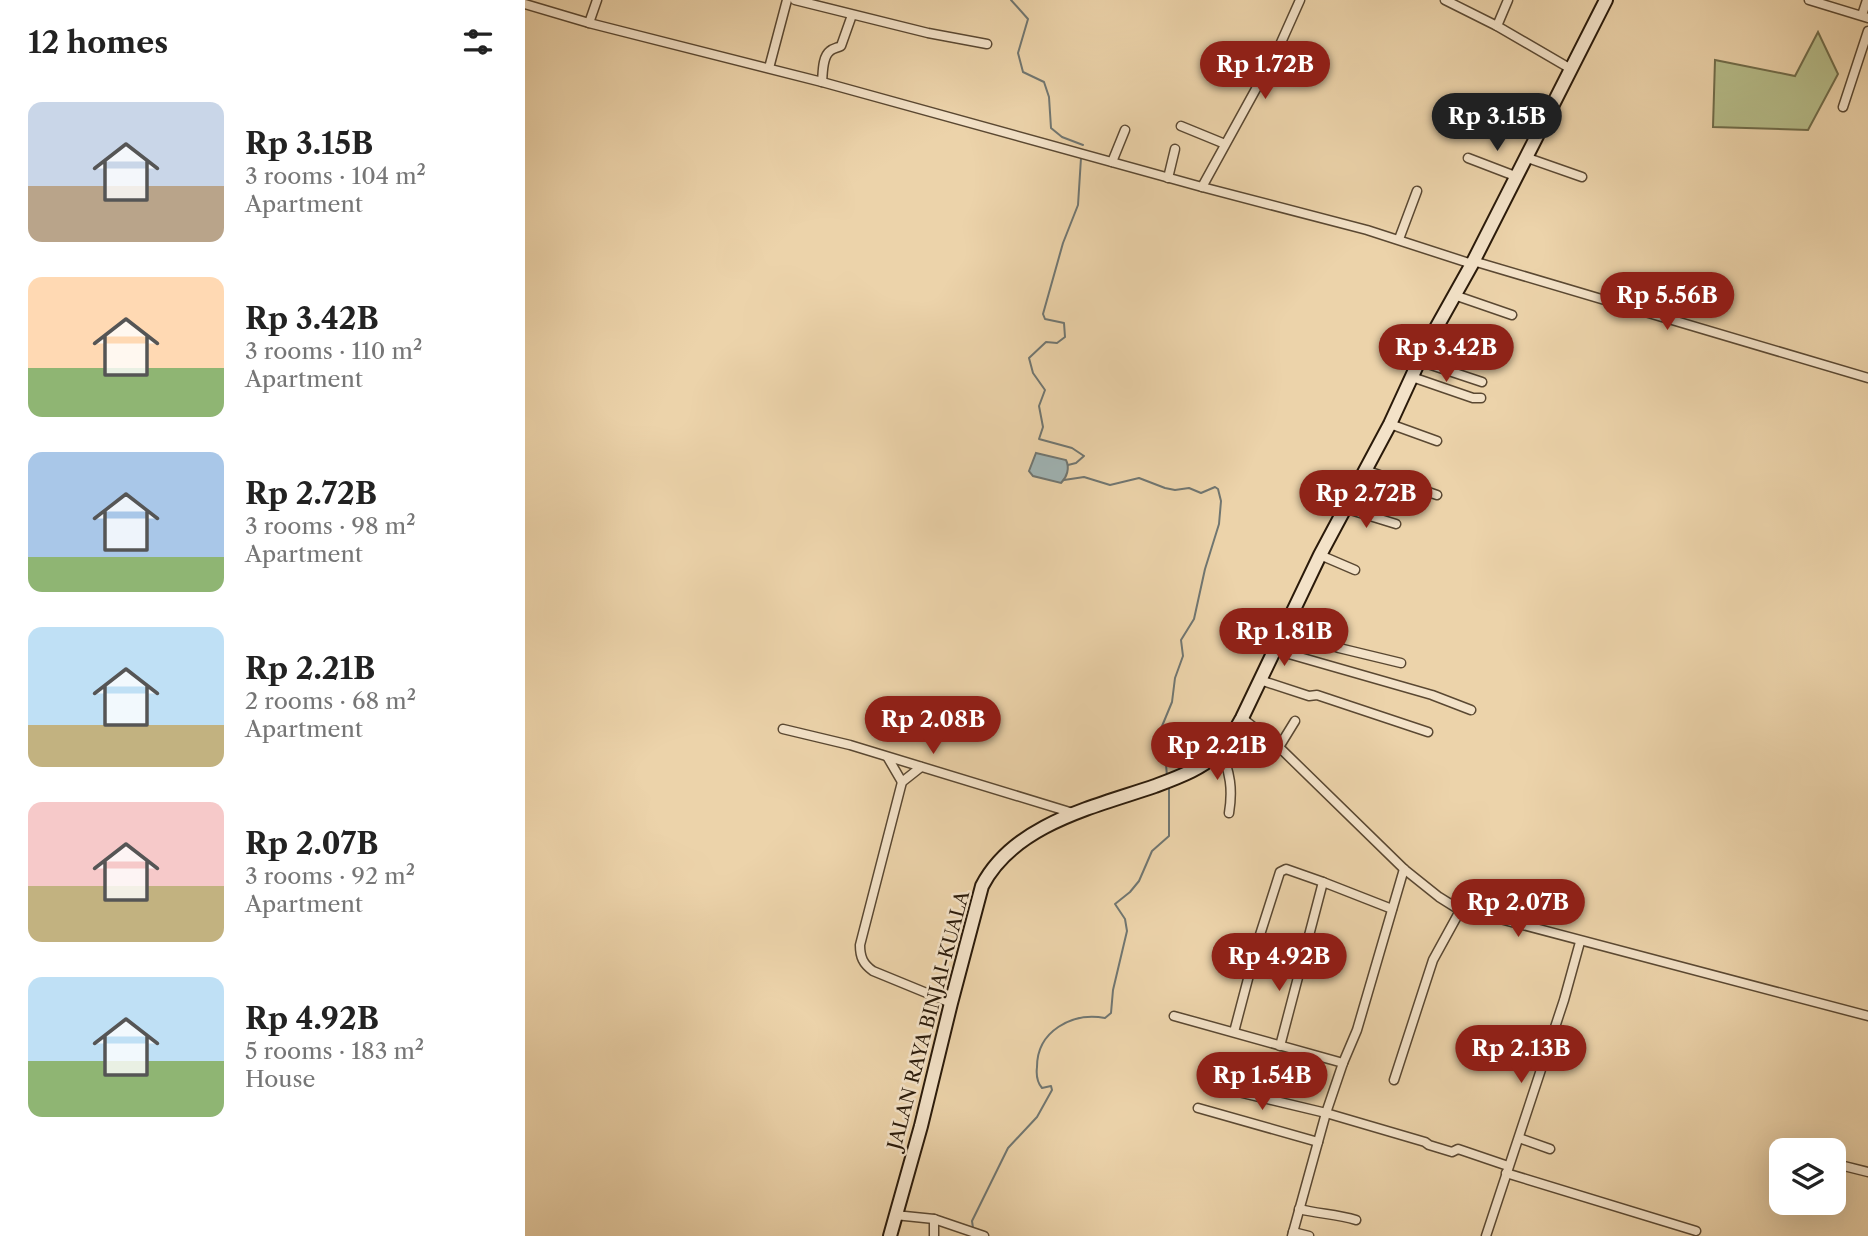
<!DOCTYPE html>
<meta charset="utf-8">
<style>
body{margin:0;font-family:"Libre Caslon Text",serif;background:#f6f6f6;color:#222;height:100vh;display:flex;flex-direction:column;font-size:26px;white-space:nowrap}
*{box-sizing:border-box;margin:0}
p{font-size:23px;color:#767676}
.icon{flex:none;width:38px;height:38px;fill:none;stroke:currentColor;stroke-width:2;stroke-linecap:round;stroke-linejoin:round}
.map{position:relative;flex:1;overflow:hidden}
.drawer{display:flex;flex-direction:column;background:#fff;width:525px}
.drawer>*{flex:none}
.buttons{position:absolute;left:1244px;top:1138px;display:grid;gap:14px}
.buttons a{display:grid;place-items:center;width:77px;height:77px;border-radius:14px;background:#fff;box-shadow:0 7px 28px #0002;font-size:35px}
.price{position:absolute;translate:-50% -60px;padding:0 16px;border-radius:24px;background:#8f2418;color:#fff;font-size:23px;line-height:46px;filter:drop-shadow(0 2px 4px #0008)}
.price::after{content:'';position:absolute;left:50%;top:42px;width:21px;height:16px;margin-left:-10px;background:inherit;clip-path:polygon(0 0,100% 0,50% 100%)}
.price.current{background:#222;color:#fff}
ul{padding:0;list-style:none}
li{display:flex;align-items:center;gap:21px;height:175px;padding:0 28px}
li span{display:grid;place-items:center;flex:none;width:196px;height:140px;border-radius:14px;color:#555}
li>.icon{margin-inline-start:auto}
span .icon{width:84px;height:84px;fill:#fffc;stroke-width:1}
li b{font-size:30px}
h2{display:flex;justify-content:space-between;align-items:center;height:84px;padding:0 28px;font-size:30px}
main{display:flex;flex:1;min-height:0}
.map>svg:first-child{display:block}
.green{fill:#b6bd8a;stroke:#706c4a;stroke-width:2}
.water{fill:#9fb4b5;stroke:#707671;stroke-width:2}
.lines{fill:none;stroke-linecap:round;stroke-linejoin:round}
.stream{stroke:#707671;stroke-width:2}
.street-casing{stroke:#5a4832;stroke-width:11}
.secondary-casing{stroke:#2a1a0a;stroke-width:16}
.street{stroke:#f3e2c8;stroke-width:8}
.secondary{stroke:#f3e2c8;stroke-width:12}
.labels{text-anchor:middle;stroke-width:5;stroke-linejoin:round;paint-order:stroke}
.street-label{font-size:19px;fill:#2a1a0a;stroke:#f3e2c8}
</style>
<main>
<section class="drawer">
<h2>12 homes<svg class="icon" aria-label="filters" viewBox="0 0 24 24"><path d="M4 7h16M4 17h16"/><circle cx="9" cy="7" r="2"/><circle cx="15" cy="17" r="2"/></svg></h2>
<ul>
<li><span style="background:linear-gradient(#c9d6e8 60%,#b9a48a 0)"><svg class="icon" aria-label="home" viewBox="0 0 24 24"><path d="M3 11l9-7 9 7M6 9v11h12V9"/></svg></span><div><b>Rp 3.15B</b><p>3 rooms · 104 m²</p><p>Apartment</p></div></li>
<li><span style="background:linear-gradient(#ffd9b3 65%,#8fb573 0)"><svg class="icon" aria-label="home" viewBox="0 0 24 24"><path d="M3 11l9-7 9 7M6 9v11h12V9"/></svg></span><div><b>Rp 3.42B</b><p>3 rooms · 110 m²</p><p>Apartment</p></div></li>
<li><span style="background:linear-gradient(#a9c7e8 75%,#8fb573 0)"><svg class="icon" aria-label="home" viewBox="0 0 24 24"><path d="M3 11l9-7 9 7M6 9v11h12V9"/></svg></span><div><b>Rp 2.72B</b><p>3 rooms · 98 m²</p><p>Apartment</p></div></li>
<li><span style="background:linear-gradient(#bfe0f5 70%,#c2b280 0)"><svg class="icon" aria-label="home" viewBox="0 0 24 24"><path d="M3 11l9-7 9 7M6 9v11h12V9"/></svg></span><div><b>Rp 2.21B</b><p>2 rooms · 68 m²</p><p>Apartment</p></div></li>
<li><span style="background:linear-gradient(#f6c9c9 60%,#c2b280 0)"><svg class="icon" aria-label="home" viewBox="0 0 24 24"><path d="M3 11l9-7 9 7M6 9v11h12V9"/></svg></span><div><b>Rp 2.07B</b><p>3 rooms · 92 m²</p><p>Apartment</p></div></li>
<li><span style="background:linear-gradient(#bfe0f5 60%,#8fb573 0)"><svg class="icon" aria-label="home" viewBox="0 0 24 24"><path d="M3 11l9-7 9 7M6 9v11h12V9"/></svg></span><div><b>Rp 4.92B</b><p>5 rooms · 183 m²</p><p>House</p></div></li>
</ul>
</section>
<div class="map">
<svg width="1343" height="1236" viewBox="0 0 1343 1236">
<rect width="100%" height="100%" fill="#ecd3aa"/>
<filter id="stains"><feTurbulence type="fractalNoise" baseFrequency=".00286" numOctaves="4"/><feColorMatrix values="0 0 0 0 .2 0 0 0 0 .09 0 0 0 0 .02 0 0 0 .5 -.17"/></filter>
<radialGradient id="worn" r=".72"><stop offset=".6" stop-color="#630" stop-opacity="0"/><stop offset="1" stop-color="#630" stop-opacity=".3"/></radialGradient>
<!-- green -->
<path class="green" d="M1293,32L1313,74L1283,130L1188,127L1190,60L1270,76Z"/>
<!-- water -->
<path class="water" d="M511,453L541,460C545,468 542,477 536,483L508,476L504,471Z"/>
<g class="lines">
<!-- stream -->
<g class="stream">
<path d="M486,0L503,19L493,53L498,72L519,82L524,97L526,128L537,137L558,145"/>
<path d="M543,465L551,463L559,456L547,448L514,439L518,427L514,406L520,390L508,373L504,358L521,342L532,343L540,337L539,323L520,319L518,314L538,243L553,205L556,158"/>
<path d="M539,480L559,477L585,485L614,478L640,488L650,490L664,488L676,493L690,487L693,489L696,501L694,524L680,569L669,619L656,640L658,656L650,678L647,702L635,731L636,747L640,753L642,776"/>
<path d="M448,1228L447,1221L483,1148L512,1117L527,1090L526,1086L517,1088C512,1082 511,1075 512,1067C512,1031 547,1012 580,1018L586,1013L588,990L602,931L600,919L590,904L605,892L614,881L627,851L644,836V789"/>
</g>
<!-- street casing -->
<g class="street-casing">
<g id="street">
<path d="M270,0L403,33L462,44"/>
<path d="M920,0L972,26L1046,69"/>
<path d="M1284,0L1343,18"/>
<path d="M0,4L64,23L297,82L677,187L842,230L947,264"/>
<path d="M1337,15L1342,0"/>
<path d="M64,23L72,0"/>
<path d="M972,26L983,0"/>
<path d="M244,68L262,0"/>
<path d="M297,82C298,73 297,57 305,51C308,48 312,48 316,46L327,15"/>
<path d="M1318,107L1343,31"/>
<path d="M656,126L700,144"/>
<path d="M1000,157L1057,177"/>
<path d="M943,158L990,176"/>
<path d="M587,162L600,130"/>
<path d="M643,178L650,149"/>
<path d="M677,187L754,47L775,0"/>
<path d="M874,239L892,191"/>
<path d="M948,261L1343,378"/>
<path d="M929,295L987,315"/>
<path d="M894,361L957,382"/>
<path d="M887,377L948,398H956"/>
<path d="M865,424L912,441"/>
<path d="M840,470L912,495"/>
<path d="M819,508L871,524"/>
<path d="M795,555L830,570"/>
<path d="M760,629L814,648L876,663"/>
<path d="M750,650L907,695L946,710"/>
<path d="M735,680L784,696L792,695L903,732"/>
<path d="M717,718L754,747L879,869L914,897L930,907L1343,1016"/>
<path d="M258,729L325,745L548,813"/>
<path d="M754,747L770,721"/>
<path d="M696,750C705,773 708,789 704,813"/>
<path d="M363,758L377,782"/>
<path d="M396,767L377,782L335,945C335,957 338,964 348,971L426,1003"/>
<path d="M649,1016L818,1063"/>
<path d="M709,1032L733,941L755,872L761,869L798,882"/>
<path d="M755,1046L798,882L867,909"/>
<path d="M869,1080L908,960L936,909"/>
<path d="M705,1090L801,1113L900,1142L904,1145L927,1152L933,1149L983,1166"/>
<path d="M673,1108L793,1142"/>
<path d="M994,1138L1025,1149"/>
<path d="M1315,1165L1343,1172"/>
<path d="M981,1173L1171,1231"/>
<path d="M774,1209C794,1214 812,1214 831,1220"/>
<path d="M370,1215L409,1219L459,1236"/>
<path d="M768,1232L784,1236"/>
<path d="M409,1236V1219"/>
<path d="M767,1236L801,1113L818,1063L832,1030L879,869"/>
<path d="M961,1236L1039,1000L1055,942"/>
</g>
</g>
<!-- secondary casing -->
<g class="secondary-casing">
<path id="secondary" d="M365,1236L396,1126L426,1003L457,886C489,824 569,807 630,786C654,777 679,768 696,750C705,740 711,729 717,718L795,555L865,424L900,348L947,264L1081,0"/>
</g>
<!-- street -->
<use href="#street" class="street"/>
<!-- secondary -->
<use href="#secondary" class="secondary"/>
</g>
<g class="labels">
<!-- street labels -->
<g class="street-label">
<text transform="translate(403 1020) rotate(-75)" y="7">JALAN RAYA BINJAI-KUALA</text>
</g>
</g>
<rect width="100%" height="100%" filter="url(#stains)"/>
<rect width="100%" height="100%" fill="url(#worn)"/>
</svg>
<div class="buttons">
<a><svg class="icon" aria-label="layers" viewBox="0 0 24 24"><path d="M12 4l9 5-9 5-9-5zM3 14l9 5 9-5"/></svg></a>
</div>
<b class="price" style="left:740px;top:101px">Rp 1.72B</b>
<b class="price current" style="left:972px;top:153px">Rp 3.15B</b>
<b class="price" style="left:1142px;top:332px">Rp 5.56B</b>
<b class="price" style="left:921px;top:384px">Rp 3.42B</b>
<b class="price" style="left:841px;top:530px">Rp 2.72B</b>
<b class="price" style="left:759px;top:668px">Rp 1.81B</b>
<b class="price" style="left:408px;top:756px">Rp 2.08B</b>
<b class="price" style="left:692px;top:782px">Rp 2.21B</b>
<b class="price" style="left:993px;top:939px">Rp 2.07B</b>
<b class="price" style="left:754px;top:993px">Rp 4.92B</b>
<b class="price" style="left:996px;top:1085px">Rp 2.13B</b>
<b class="price" style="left:737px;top:1112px">Rp 1.54B</b>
</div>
</main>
